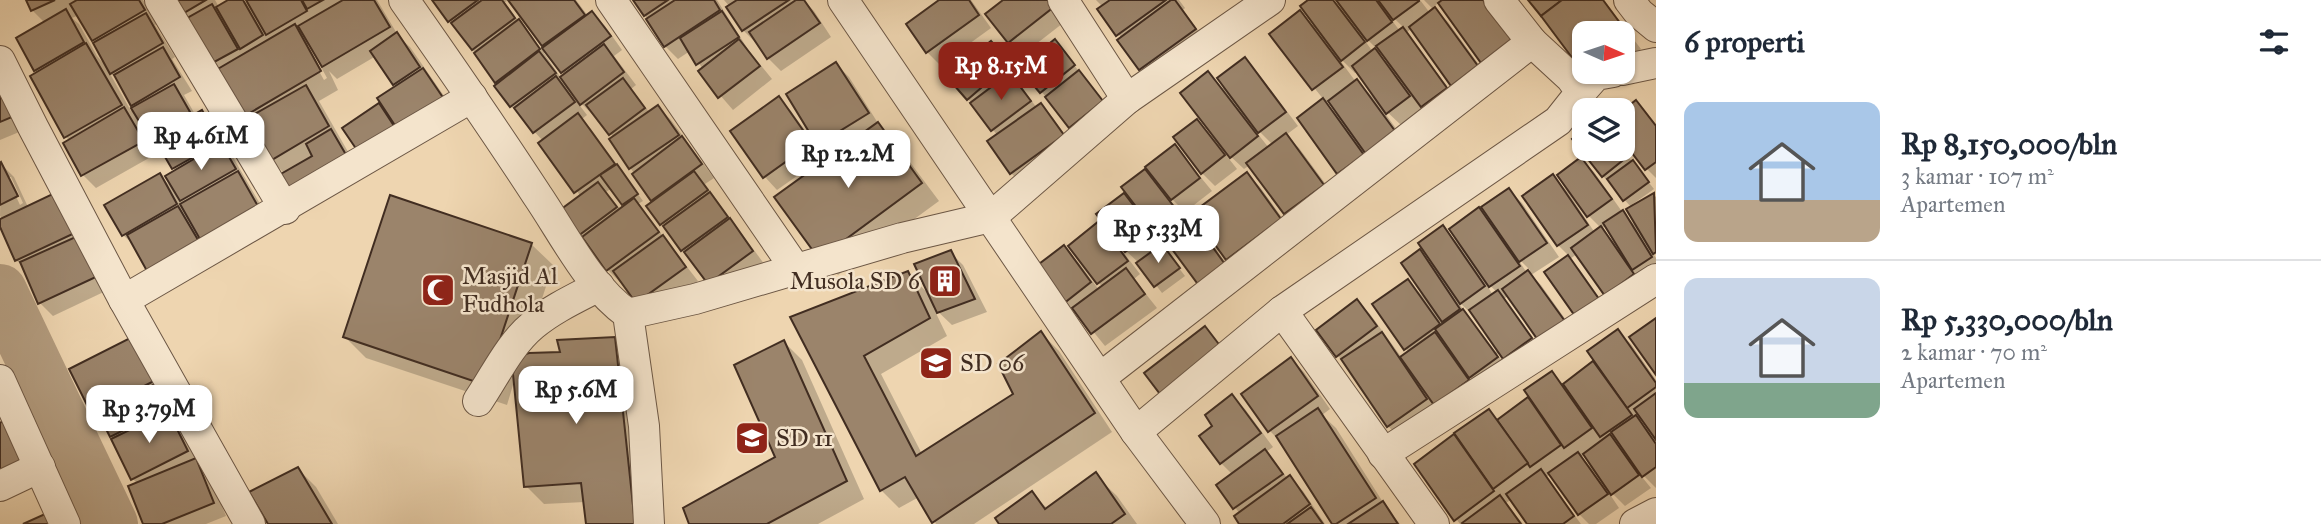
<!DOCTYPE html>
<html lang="id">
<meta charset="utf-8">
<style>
body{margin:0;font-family:"IM FELL Great Primer",serif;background:#f6f6f7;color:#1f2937;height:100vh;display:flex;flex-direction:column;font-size:26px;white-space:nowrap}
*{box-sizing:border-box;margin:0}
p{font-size:23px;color:#747a83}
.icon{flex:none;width:38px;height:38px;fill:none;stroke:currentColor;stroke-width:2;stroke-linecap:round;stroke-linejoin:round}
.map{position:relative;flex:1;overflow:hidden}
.panel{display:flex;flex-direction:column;background:#fff;width:665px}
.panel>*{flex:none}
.needle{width:46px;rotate:93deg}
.tools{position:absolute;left:1572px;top:21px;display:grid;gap:14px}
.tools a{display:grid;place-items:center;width:63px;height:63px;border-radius:14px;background:#fff;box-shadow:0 2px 5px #0004;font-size:35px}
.price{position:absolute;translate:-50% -60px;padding:0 16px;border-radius:14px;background:#fff;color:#222;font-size:23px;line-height:46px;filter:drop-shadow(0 2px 4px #0008)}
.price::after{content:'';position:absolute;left:50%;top:42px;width:21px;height:16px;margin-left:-10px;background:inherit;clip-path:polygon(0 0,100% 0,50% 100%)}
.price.current{background:#8f2418;color:#fff}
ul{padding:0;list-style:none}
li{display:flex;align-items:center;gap:21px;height:175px;padding:0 28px}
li+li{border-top:2px solid #e0e1e3}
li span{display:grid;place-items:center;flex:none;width:196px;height:140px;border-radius:14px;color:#555}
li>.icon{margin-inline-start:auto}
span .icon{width:84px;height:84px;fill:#fffc;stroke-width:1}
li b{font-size:30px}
h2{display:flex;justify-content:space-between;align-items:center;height:84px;padding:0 28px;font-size:30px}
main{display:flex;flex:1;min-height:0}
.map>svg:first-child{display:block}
.shadow{fill:#0003;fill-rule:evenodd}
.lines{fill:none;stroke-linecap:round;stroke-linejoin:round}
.river{stroke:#b39c7f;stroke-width:54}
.building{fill:#9b846b;stroke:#412d21;stroke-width:2}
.minor-casing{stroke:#6c5745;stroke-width:32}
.minor{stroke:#f4e4cc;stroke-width:30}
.labels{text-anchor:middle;stroke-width:5;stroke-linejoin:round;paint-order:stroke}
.poi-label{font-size:24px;fill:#412d21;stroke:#f4e4cc;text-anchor:start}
</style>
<main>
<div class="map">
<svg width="1656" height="524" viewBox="0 0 1656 524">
<rect width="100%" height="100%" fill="#eed5b0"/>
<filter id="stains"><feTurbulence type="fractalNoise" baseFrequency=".00286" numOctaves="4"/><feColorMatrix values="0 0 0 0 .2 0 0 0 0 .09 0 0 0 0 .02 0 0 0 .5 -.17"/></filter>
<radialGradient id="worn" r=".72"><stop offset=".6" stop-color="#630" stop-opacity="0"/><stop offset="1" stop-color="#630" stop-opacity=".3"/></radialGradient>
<!-- shadow -->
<g class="shadow">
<path d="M28,0H143L157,24L155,25L175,57L172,59L192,91L184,95L196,116L202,113L215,126L274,228L220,260L136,247L123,235L160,175L173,189L176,171L141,121L138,123L156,154L96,188L83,175L65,143L70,141L66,137L35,70L45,23L32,10ZM79,15L96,43L106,66L97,56L79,24L72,18ZM109,72L119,81L136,108L131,111Z"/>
<path d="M170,0H215L219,7L232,0H243L251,7L248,0H377L399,37L410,47L458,116L414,145L344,129L383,103L397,87L376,56L337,79L329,71L338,90L319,101L363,178L300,215L287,202L285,174L271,160ZM304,45H309L327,78L324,80Z"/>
<path d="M434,0H508L504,3L542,50L546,47L510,0H576L588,16L592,13L605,26L622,50L614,56L636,85L631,89L650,113L658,107L671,120L714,178L705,184L765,265L722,296L649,206L654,202L611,140L614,138L596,115L595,117L578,100L577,102L587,115L582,119L591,129L643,201L638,204L698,281L650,315L622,281L621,283L608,270L591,247L579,235L581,197L543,141L511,106L496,86L499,84ZM547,51L565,75L561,78L544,53ZM612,188L626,207L621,210L606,192Z"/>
<path d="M635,0H717L749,51L772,79L733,110L700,72L703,69L690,51L678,59L665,46Z"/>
<path d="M724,0H803L814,11L831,37L781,71L768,58L758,42L756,43L743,30L730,7Z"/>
<path d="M942,0H971L991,28L940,65L927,52Z"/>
<path d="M1006,0H1051L1067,20L1022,55L1009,42Z"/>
<path d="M1096,0H1179L1185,8L1183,10L1207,43L1154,82L1141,69L1120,40L1122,39L1100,9L1103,7Z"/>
<path d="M1311,0H1333L1342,9L1344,8L1338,0H1420L1430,13L1434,10L1424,0H1485L1524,54L1440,2L1433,7L1448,22L1490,80L1455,84L1412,28L1406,33L1447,86L1420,105L1423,108L1449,88L1401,125L1383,108L1382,109L1410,148L1352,186L1339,173L1299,118L1324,100L1272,35L1300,12L1313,25L1315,24ZM1392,16L1404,28L1400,31L1390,18ZM1365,37L1377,49L1373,52L1363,38ZM1383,52L1391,63L1389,64L1379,55ZM1340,58L1355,73L1358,71L1377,97L1375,99L1357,81L1356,82L1339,59ZM1329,100L1338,113L1337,114L1325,103Z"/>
<path d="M1530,0H1603L1641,49L1622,63V33H1584V70Z"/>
<path d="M1055,42L1115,115L1083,140L1022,69Z"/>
<path d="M1004,56L1022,77L1017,82L1037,108L1041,105L1053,118L1075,149L1024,186L1011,173L998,136L968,99Z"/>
<path d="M1244,59L1257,72L1298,126L1286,135L1299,148L1336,198L1298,226L1285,213L1250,165L1244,169L1227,153L1226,155L1237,169L1215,186L1202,173L1197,121L1214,138L1216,136L1208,73L1223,88ZM1259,131L1273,145L1269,148L1257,133Z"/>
<path d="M836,64L849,77L881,128L895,142L939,201L838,275L820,257L832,157L819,144L788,95Z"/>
<path d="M0,86L24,130L0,140Z"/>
<path d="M778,98L791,111L824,157L777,190L765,177Z"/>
<path d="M1636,103L1656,125V178L1647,169Z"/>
<path d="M1175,146L1212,191L1185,212L1172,199L1170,200L1187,222L1191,219L1203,232L1239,280L1165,238L1152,225L1151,227L1164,245L1162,246L1185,276L1162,293L1140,264L1122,247L1120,248L1140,274L1134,279L1157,308L1105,346L1079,314L1077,316L1064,303L1063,247L1079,263L1099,290L1103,288L1070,246L1099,224L1115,240L1117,239L1124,196L1137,209L1139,208L1145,171L1159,185Z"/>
<path d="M1584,149H1622L1654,189L1633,204L1635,206L1654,195L1656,197V254L1654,255L1656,258V276L1619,307L1577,254L1570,259L1580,270L1610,313L1589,327L1569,256L1558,245L1524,196L1553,176L1568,192L1595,233L1601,228L1589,216L1559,175L1581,159L1594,172L1623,213L1638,228L1632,208L1603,176ZM1606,225L1616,244L1601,229Z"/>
<path d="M1,164L14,177L28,207L60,193L110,289L53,316L40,303L24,267L16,260L0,223L3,219L0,216ZM7,177H11L23,203L20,205Z"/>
<path d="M1247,174L1260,187L1293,233L1240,271L1227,258Z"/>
<path d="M1509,190L1522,203L1559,257L1531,275L1541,285L1578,337L1509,295L1504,299L1543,352L1517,371L1499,353L1497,354L1509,371L1484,390L1471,378L1470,379L1480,394L1401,439L1388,426L1348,366L1338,356L1357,301L1370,314L1402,358L1409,353L1374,305L1408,281L1426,299L1427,298L1419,252L1432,264L1443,228L1459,244L1479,210L1493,224ZM1520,260L1530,270L1527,273L1519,261ZM1487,283L1497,292L1493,295L1486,284ZM1461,304L1474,316L1498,350L1496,352L1467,315L1460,305Z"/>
<path d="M531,244L553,265L523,357L562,353L614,339L632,357L651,524H587L585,502L544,504L526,486L515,378L507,405L366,358L345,337Z"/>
<path d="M950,252L963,265L987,312L952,325L933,307L947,336L881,374L922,454L1016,395L1041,333L1059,351L1112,432L974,524H936L919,497L899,508L881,490L793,318L907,273L931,296Z"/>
<path d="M1618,331L1631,344L1656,380V488L1644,476L1642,477L1651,488L1625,506L1610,491L1609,493L1619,508L1596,524H1589L1579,514L1551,474L1546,477L1581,524H1529L1512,499L1506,503L1523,524H1460L1416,464L1488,411L1498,421L1531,397L1551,373L1564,385L1597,361ZM1643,418L1653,432L1651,433L1639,421ZM1585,454L1595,469L1594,470L1581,457Z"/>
<path d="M138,336L208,473L226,516L206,524H145L138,484L133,479L106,425L92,412Z"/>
<path d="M784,342L802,360L864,499L818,524H690L778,457Z"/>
<path d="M1291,359L1304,372L1330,409L1322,415L1336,428L1386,507L1400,524H1334L1282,443L1269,430Z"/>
<path d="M1232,396L1245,409L1273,447L1266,452L1288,479L1290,478L1303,491L1325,524H1241L1240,514L1218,485L1233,475L1221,463L1214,426Z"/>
<path d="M298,469L316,487L338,524H270Z"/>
<path d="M1095,475L1117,496L1137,524H1001L1032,494L1048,509Z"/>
</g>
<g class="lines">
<!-- river -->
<path class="river" d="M0,291L111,524"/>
</g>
<!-- building -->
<g class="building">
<path d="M26,0H55L31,11Z"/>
<path d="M77,0H139L145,10L92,41L70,4Z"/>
<path d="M168,0H206L177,17Z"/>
<path d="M228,0H243L263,35L240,49L216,7Z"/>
<path d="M246,0H301L307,11L266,35Z"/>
<path d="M302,0H323L307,9Z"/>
<path d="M343,0H374L390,27L322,67L298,26Z"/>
<path d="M432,0H478L448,22Z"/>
<path d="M482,0H502L515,18L472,50L451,23Z"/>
<path d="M508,0H574L585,15L542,46Z"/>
<path d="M633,0H668L644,16Z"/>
<path d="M675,0H714L720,10L664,47L646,19Z"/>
<path d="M737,0H789L742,31L726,7Z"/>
<path d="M796,0H804L820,23L767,59L749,32Z"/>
<path d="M939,0H969L979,15L926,53L906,24Z"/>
<path d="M1003,0H1050L1055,6L1008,43L985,14Z"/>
<path d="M1110,0H1166L1116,36L1097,9Z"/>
<path d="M1171,0H1175L1196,29L1139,70L1117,40Z"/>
<path d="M1308,0H1333L1365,42L1341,61L1300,6Z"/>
<path d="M1336,0H1376L1392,22L1367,41Z"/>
<path d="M1378,0H1419V1L1393,20Z"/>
<path d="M1442,0H1483L1513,40L1481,63L1438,3Z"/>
<path d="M1528,0H1562L1541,16Z"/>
<path d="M1562,0H1603L1629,35L1622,41V33H1584L1582,71L1541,16Z"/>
<path d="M212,4L238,49L207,66L182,21Z"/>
<path d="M1435,7L1478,66L1451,86L1409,27Z"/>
<path d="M66,9L84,42L34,71L16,38Z"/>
<path d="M1300,10L1343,67L1312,90L1269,34Z"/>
<path d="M592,11L611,36L561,73L542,48Z"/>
<path d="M722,11L739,37L696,65L680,38Z"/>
<path d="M146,13L163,43L110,74L93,43Z"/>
<path d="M519,19L540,49L495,83L474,53Z"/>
<path d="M295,24L321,71L243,117L216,70Z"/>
<path d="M1403,27L1447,88L1421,107L1376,46Z"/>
<path d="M397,32L420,67L393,85L370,51Z"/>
<path d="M739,39L760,66L718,98L698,71Z"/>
<path d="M1055,39L1075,65L1040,93L1019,68Z"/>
<path d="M991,41L1010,63L967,100L947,77Z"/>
<path d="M86,43L122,105L64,138L30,76Z"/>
<path d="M604,44L624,72L580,105L560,77Z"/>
<path d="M163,47L180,77L131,106L114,75Z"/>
<path d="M1375,48L1410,96L1386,114L1352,66Z"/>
<path d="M539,51L556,73L510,107L494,86Z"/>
<path d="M1245,57L1286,112L1258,133L1217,78Z"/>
<path d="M836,62L869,113L817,145L786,94Z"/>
<path d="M423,68L446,102L400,133L377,98Z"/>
<path d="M1079,70L1103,101L1069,128L1045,97Z"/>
<path d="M1208,71L1258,136L1230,158L1180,93Z"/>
<path d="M1010,73L1031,101L991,131L970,103Z"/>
<path d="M556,76L575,102L533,133L514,108Z"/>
<path d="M623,78L645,108L609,135L586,105Z"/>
<path d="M1357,79L1398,135L1368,157L1328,101Z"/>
<path d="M174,84L190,112L148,136L131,108Z"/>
<path d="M306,85L329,126L270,161L246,119Z"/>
<path d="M0,87L12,117L0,122Z"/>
<path d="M779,96L812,143L763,178L730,131Z"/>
<path d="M1323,98L1364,155L1337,174L1297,118Z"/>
<path d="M1636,100L1656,126V162L1645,170L1622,140V111Z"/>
<path d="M379,103L398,132L361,156L342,128Z"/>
<path d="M1041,103L1064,135L1010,174L987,141Z"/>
<path d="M658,105L679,135L629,169L609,139Z"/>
<path d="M124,107L144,141L81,176L63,143Z"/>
<path d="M202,110L220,142L172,169L154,138Z"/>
<path d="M578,113L615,164L574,193L538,143Z"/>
<path d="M1197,119L1225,155L1201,174L1173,137Z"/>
<path d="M878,122L922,183L819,259L774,197Z"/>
<path d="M331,129L352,165L286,203L272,179L312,156L306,144Z"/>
<path d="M1584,130V149H1621L1627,157L1602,177L1572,139Z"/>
<path d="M1286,133L1324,185L1284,214L1246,163Z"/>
<path d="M682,136L702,164L651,201L632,174Z"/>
<path d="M221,143L236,169L180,201L165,176Z"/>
<path d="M1175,144L1200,178L1171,200L1145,167Z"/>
<path d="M1581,157L1612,199L1587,217L1557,175Z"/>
<path d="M1633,160L1649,182L1623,201L1607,179Z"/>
<path d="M1,162L18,196L0,205V163Z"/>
<path d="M617,164L638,194L622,205L600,175Z"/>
<path d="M1145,169L1175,208L1151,226L1121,187Z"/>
<path d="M238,171L263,215L205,248L180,204Z"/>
<path d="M694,171L708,190L660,225L646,206Z"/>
<path d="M1247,172L1281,219L1226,260L1192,213Z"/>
<path d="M160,173L177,204L122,236L104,205Z"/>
<path d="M1553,174L1588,225L1557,246L1522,196Z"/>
<path d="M598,182L617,207L578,236L560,210Z"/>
<path d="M1509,188L1547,243L1519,262L1481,207Z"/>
<path d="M61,190L79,231L15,261L0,227V219Z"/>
<path d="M710,192L728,217L681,251L663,226Z"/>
<path d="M1124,193L1153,231L1125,252L1096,214Z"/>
<path d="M1654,193L1656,252L1653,254L1626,209Z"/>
<path d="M390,195L532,243L485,385L343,337Z"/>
<path d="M634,198L659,232L606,271L582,237Z"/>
<path d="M178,206L204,250L152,280L127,235Z"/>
<path d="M1479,207L1520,266L1489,287L1449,229Z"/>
<path d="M1623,210L1652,257L1632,270L1603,223Z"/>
<path d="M1191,217L1227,267L1200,287L1163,237Z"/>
<path d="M730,218L753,251L708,284L684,252Z"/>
<path d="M1099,221L1128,261L1097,284L1068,246Z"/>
<path d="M1443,225L1485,286L1460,304L1418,243Z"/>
<path d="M1601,226L1634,274L1605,296L1571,248Z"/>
<path d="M80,235L98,276L38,304L20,262Z"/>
<path d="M663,235L686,267L636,303L613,271Z"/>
<path d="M1162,244L1180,268L1154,287L1136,263Z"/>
<path d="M1064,245L1091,282L1063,304L1035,267Z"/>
<path d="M1420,249L1460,309L1442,322L1401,263Z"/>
<path d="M951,250L975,299L937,313L914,264Z"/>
<path d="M1568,255L1599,299L1575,316L1544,272Z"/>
<path d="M1126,268L1145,294L1091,334L1072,308Z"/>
<path d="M1528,270L1567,324L1540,343L1502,289Z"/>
<path d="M908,271L930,318L864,356L916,456L1013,394L998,364L1041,331L1095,413L932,523L905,477L880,491L790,317Z"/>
<path d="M1408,279L1440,324L1404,350L1372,304Z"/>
<path d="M1498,290L1532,338L1503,359L1469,310Z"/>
<path d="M1357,299L1377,326L1336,357L1316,330Z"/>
<path d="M1463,309L1498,357L1469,378L1435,329Z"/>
<path d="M1656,318V375L1629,337Z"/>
<path d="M1205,326L1221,347L1160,394L1144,373Z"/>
<path d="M1618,329L1656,383V387L1627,408L1587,351Z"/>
<path d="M1382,332L1427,399L1387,427L1341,359Z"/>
<path d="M1435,332L1469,380L1434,405L1400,357Z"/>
<path d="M138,334L160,378L91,413L69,369Z"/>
<path d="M615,337L635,524H586L581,483L524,487L513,374L517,357L529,353L560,352L557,340Z"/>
<path d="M784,340L847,481L767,524H689L683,508L775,457L734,365Z"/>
<path d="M1291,357L1318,396L1268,432L1241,394Z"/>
<path d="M1593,361L1632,415L1600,437L1563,384Z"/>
<path d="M1552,371L1592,428L1564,448L1524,390Z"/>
<path d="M155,384L167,409L110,437L98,413Z"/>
<path d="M1656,393V440L1634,409Z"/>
<path d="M1232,394L1261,433L1220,464L1199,436L1212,426L1205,415Z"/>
<path d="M1528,397L1561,445L1530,467L1497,420Z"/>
<path d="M1318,408L1376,498L1336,524H1332L1276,436Z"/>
<path d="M1489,409L1528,463L1493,489L1454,433Z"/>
<path d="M168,411L188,451L131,480L111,439Z"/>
<path d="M1636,415L1656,444V467L1642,477L1611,432Z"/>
<path d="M3,421L27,467L0,481V423Z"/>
<path d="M1454,434L1494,491L1454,521L1414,464Z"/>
<path d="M1610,434L1639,475L1611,495L1583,454Z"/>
<path d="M1265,449L1283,474L1233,509L1216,485Z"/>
<path d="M1578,452L1608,494L1578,515L1548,473Z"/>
<path d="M196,458L214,503L162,524H143L128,486Z"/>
<path d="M298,467L332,524H268L249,492Z"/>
<path d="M1541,469L1574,516L1563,524H1527L1506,494Z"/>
<path d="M1096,472L1125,514L1111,524H999L995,518L1032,491L1045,509Z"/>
<path d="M1290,475L1310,504L1283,524H1239L1234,516Z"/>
<path d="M1500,495L1521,524H1463L1462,523Z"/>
<path d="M1383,501L1398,524H1348Z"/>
<path d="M1311,507L1323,524H1287Z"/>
<path d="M45,514L50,524H23Z"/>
</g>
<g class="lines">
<!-- minor casing -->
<g class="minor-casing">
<g id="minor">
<path d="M160,0L285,209"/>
<path d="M404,0C449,64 494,129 537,195C563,233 590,288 628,314L644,426L649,524"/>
<path d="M611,0L795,268"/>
<path d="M843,0L1136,432L1205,524"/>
<path d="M1063,0L1127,99"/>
<path d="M1499,0L1532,42"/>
<path d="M1629,0L1639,13L1656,27"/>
<path d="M0,61L33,127L124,300L250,524"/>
<path d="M1622,70L1656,63"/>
<path d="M1581,92L1596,75L1613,72"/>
<path d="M124,300L472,97"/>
<path d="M1282,311L1434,524"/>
<path d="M628,314L695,299L902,238L991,217L1127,99L1270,0"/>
<path d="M1100,378L1532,42L1571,78L1581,92L1558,121L1282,311L1136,432"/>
<path d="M0,380L65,524"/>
<path d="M478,401C495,376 509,345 533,325C552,309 576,298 599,286"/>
<path d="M1383,454L1656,279"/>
<path d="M0,486L40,467"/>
<path d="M1635,524L1656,513"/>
</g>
</g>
<!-- minor -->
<use href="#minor" class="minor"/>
</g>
<!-- icons -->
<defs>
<g id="building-square" transform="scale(1.75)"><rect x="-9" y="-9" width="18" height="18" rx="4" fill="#8f2418" stroke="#f4e4cc"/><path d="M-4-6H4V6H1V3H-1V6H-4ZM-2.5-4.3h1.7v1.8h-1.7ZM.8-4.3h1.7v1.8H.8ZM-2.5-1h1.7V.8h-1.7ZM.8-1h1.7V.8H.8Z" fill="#fff"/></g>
<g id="mosque-square" transform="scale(1.75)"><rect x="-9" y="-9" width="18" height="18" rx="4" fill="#8f2418" stroke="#f4e4cc"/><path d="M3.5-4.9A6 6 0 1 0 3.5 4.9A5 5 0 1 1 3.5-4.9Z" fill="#fff"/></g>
<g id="school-square" transform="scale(1.75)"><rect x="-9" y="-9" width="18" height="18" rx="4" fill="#8f2418" stroke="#f4e4cc"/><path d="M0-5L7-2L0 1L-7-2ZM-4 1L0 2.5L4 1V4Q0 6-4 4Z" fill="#fff"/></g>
</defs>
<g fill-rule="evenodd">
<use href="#building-square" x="945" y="281"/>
<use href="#mosque-square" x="438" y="290"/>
<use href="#school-square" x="936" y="363"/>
<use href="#school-square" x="752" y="438"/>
</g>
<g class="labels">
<!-- poi labels -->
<g class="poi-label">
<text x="462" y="284">Masjid Al<tspan x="462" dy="28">Fudhola</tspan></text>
<text x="920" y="289" text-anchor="end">Musola SD 6</text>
<text x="960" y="371">SD 06</text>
<text x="776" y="446">SD 11</text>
</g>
</g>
<rect width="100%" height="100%" filter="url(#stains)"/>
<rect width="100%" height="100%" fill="url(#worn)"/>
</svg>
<div class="tools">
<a><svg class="needle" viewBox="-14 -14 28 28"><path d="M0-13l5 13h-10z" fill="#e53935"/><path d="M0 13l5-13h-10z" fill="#747a83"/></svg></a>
<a><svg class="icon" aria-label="layers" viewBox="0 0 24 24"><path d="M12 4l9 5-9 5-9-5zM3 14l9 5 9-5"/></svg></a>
</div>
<b class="price current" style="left:1001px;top:102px">Rp 8.15M</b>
<b class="price" style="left:201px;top:172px">Rp 4.61M</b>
<b class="price" style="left:848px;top:190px">Rp 12.2M</b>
<b class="price" style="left:1158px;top:265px">Rp 5.33M</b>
<b class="price" style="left:576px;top:426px">Rp 5.6M</b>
<b class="price" style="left:149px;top:445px">Rp 3.79M</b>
</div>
<section class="panel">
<h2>6 properti<svg class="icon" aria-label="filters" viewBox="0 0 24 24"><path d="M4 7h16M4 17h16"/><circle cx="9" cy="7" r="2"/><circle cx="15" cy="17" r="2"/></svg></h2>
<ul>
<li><span style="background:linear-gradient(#a9c7e8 70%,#b9a48a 0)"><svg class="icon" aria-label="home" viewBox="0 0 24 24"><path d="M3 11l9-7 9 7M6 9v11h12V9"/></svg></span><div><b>Rp 8,150,000/bln</b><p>3 kamar · 107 m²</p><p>Apartemen</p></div></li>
<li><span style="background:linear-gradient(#c9d6e8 75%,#7fa58c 0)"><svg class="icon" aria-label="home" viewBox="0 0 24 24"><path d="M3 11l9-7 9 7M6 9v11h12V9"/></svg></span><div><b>Rp 5,330,000/bln</b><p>2 kamar · 70 m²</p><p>Apartemen</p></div></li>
</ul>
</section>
</main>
